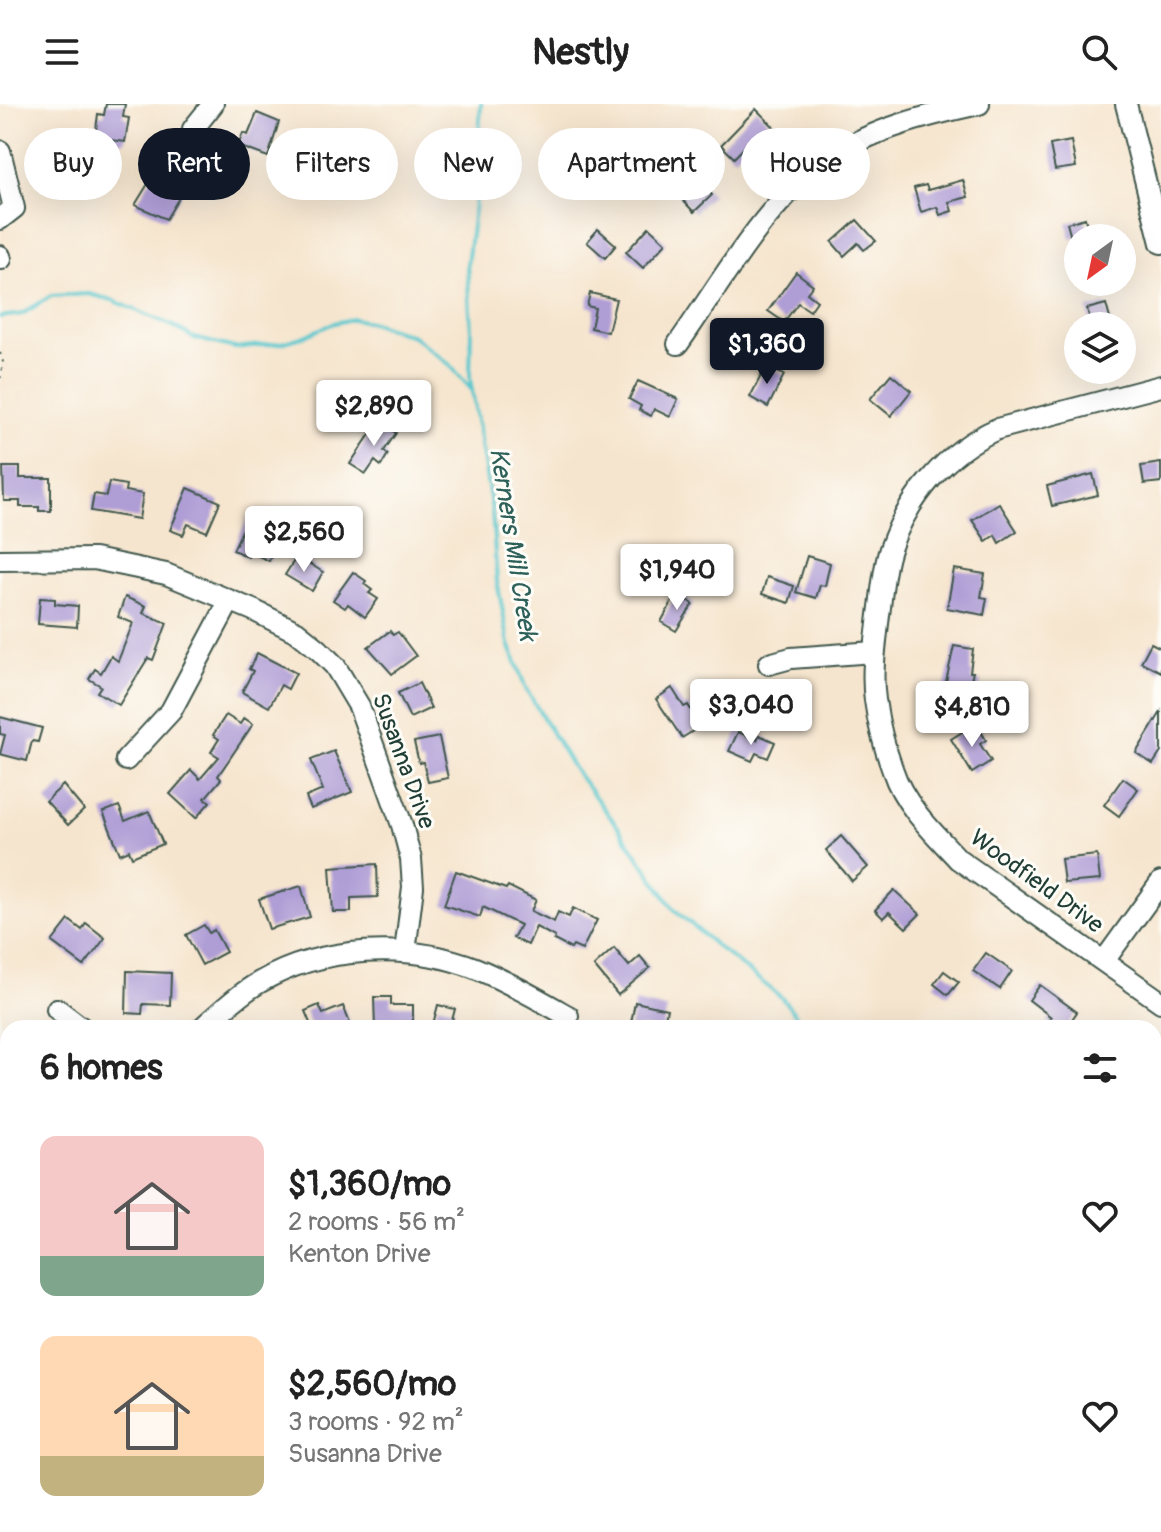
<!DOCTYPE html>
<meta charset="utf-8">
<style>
body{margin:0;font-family:Pangolin,sans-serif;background:#f6f6f6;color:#222;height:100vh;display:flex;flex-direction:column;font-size:30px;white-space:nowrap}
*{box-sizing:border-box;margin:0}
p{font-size:26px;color:#767676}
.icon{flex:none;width:44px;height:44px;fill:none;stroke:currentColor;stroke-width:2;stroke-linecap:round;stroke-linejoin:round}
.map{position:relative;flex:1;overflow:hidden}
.drawer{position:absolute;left:0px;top:916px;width:1162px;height:512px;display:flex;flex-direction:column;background:#fff;border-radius:24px 24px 0 0;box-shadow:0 8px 32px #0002}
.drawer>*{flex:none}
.banner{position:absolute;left:24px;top:24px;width:1114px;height:72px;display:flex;gap:16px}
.needle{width:52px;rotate:213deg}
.tools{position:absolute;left:1064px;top:120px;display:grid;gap:16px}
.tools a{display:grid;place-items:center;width:72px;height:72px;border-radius:50%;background:#fff;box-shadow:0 8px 32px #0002;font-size:40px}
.price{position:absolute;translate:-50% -68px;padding:0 18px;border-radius:8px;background:#fff;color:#222;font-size:26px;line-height:52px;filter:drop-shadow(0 2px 4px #0008)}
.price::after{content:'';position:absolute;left:50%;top:48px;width:24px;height:18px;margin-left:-12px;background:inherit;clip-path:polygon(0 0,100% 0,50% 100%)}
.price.selected{background:#111827;color:#fff}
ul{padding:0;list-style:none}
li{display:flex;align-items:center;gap:24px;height:200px;padding:0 40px}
li span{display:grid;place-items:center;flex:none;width:224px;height:160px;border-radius:16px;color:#555}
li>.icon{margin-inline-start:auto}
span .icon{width:96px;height:96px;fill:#fffc;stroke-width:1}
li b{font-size:34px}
h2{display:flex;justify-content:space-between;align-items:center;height:96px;padding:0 40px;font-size:34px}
.pill{padding:0 28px;border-radius:36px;background:#fff;box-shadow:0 8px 32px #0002;font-size:28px;line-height:72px}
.pill.selected{background:#111827;color:#fff}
header{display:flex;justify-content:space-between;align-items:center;height:104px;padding:0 40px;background:#fff;font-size:36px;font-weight:800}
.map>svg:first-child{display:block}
.forest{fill:#7cb877;stroke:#4e7a56;stroke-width:2}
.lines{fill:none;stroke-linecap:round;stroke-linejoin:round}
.stream{stroke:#59c7ce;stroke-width:4}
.building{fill:#af9dd5}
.minor-casing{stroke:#3f564b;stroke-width:24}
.path{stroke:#3f564b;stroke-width:2;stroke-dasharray:2 6;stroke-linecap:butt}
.minor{stroke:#fff;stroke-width:20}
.labels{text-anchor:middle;stroke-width:6;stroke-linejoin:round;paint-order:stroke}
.street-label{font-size:24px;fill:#1f3d34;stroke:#fdfcf7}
.water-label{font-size:26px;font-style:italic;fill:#2e605a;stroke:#fdfcf7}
</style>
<header><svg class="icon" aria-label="menu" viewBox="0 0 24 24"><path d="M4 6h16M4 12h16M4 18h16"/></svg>Nestly<svg class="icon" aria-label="search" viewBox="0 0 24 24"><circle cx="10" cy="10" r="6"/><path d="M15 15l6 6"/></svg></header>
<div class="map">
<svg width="1161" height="1428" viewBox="0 0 1161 1428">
<rect width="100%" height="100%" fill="#fdfcf7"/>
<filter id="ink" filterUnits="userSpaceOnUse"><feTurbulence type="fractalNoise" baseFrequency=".0125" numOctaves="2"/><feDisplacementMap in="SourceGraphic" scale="16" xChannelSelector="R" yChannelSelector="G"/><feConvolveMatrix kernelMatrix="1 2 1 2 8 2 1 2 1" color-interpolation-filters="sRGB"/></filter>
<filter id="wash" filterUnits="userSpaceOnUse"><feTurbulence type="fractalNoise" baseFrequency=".006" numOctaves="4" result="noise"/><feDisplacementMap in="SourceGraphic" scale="32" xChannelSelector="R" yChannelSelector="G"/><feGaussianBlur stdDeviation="1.8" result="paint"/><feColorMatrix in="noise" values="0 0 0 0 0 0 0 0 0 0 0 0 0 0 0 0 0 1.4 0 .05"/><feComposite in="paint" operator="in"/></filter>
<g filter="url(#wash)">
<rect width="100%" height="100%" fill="#f6e5ce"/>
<!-- forest -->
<g class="forest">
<path d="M8,1224V1420H357L354,1428H0V1227Z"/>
<path d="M392,1420H463L466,1428H389Z"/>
</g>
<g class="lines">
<!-- stream -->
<g class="stream">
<path d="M481,0L475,99L467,160L471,226L470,274L492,407L497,477L509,540L526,585L573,664L618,723L674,805L715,841L781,893L806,924"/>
<path d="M0,213L22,210L51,192L89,190L112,196L173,222L194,234L235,244L281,239L302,233L334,219L353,215L370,218L413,232L450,261L471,285"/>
<path d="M872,1420V1428"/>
</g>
</g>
<g id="blocks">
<!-- building -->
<g class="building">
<path d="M106,0H125L123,13L129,14L125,38L95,34L98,10L104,11Z"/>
<path d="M756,5L781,30L769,42L757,30L734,54L721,41Z"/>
<path d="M257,9L279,18L268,53L238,42L243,29L248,31Z"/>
<path d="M1071,37L1076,63L1055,66L1050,41Z"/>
<path d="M151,75L162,81L164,78L182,89L166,115L135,101Z"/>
<path d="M963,76L968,93L949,98L952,107L940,111L937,103L921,108L914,84L926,81L928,86Z"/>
<path d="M699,77L712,91L694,108L675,88L683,81L689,86Z"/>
<path d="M1085,114L1090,134H1071L1067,119Z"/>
<path d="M857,116L876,137L864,146L858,139L844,152L832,138Z"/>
<path d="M649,123L666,139L643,164L626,148Z"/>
<path d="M598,125L616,141L605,154L587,138Z"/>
<path d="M796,168L813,181L807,189L817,197L810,207L798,199L784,218L768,207Z"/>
<path d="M590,189L616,195L608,228L591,224L595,204L587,202Z"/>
<path d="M1106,200L1112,222H1092L1087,205Z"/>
<path d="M766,262L784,271L768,303L750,293Z"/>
<path d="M891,270L911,287L891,312L870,295Z"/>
<path d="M638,277L678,295L670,313L654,305L651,312L639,306L641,302L629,295Z"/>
<path d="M379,317L396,329L384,347L388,350L381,362L375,357L366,370L350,360Z"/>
<path d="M1161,359V378L1144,380L1141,362Z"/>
<path d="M3,363H20V374H51V407H39V403H20V397H4Z"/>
<path d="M1093,370L1098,391L1052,402L1047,382Z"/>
<path d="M109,378L126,381L125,387L143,390L139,415L91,407L94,390L106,392Z"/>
<path d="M188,384L220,398L207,428L188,420L183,431L170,426Z"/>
<path d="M999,399L1017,427L999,439L995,431L986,437L972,416Z"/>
<path d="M249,412L283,428L269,457L250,448L248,453L233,446Z"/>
<path d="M297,452L323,468L312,487L285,471Z"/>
<path d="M807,452L830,459L825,482L820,481L816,494L796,488Z"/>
<path d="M954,465L985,470L981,493L987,494L984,511L947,504Z"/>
<path d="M353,468L366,477L364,480L372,486L369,489L378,495L365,513L348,500L345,504L333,496Z"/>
<path d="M767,473L794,482L789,499L762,490Z"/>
<path d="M677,489L693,500L676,527L661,518Z"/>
<path d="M125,493L146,502L143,509L167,519L153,556L148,554L119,601L97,588L101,582L89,575L95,565L101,569L111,552L118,557L133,519L118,513Z"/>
<path d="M40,494L55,495V500L78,502L77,523L38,520Z"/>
<path d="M390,527L393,531L398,528L416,552L392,570L368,543Z"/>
<path d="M1151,539L1161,544V568L1141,558Z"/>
<path d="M954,542L973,545L970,568H973L971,576L981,577L978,597L943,591Z"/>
<path d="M257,549L296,569L288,585L281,581L269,603L242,588L253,567L249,565Z"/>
<path d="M419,579L431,604L410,614L398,589Z"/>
<path d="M672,584L684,603L688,601L701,622L682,634L656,595Z"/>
<path d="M1161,608V648L1153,660L1136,649Z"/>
<path d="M226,611L240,620L244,614L253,620L218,672L221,675L205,694L210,698L196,714L170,690L191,666L200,675L219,653L211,648L219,635L213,631Z"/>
<path d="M0,613L42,624L38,638L32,637L27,657L0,650L5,631L0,630Z"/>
<path d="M972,622L976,629L980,626L986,636L980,640L991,657L972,669L951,635Z"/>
<path d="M738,628L757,636L759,631L775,638L768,654L756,649L752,657L729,647Z"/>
<path d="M439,633L448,674L428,678L423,658L419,659L414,638Z"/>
<path d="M334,647L352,688L311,705L306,693L323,686L311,656Z"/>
<path d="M1123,674L1138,685L1119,712L1104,701Z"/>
<path d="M63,681L84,706L68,721L46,697Z"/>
<path d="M119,702L125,717L149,707L163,740L132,753L129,746L120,750L103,708Z"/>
<path d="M841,732L868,763L852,777L826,746Z"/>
<path d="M1097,751L1100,776L1064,779L1061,755Z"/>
<path d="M377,760L378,793L351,794V808H333L330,763Z"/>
<path d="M456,767L506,785L508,782L536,796L531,807L554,818L558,808L569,813L573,804L597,816L582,846L573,842L571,845L554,836L555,833L536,823L528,841L513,834L520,821L483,803L480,813L444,801Z"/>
<path d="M301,782L310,813L269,825L259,795Z"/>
<path d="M894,786L920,810L906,824L889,808L883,814L875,806Z"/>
<path d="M69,816L82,826L86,819L105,834L84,862L52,838Z"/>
<path d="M204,821L209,829L214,826L226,848L202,861L186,831Z"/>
<path d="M614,844L629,862L640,852L650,864L618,891L594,862Z"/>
<path d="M986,849L1012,867L1000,885L973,867Z"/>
<path d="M127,867L171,869L170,901L143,900L142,910L126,909Z"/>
<path d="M944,867L959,878L948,891L934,880Z"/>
<path d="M1040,881L1077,908L1066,924H1054L1047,919L1051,913L1029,896Z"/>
<path d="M374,893H391V901H413V924H375Z"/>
<path d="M635,898L667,905L663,924H630Z"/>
<path d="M319,901L323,910L343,902L352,924H312L305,907Z"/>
<path d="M438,901L455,905L450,924H432Z"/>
</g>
</g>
</g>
<g filter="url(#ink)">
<use href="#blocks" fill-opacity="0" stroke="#3f564b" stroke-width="2"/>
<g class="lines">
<!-- minor casing -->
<g class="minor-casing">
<g id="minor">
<path d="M1126,0L1161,139"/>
<path d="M193,25L213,0"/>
<path d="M0,47L14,104L0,115"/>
<path d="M0,152L1,155"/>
<path d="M678,240C722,178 766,97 829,54C872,25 928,11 979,0"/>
<path d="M1161,282L997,325C947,347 908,393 890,445C883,466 882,489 879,511C876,538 871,568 875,596C878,619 885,645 893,667C904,701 934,729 958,755L1161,898"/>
<path d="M0,456L94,455L166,470L253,506L297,528L317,544L335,562L359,602L402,721L411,755L413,783L405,848"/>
<path d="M769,560L791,554L874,548"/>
<path d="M126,656L171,607L229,498"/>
<path d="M1104,857L1161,778"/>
<path d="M57,905L82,924"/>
<path d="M202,924C220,908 239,890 260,878C322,842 408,838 475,864C507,877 538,895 568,912"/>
<path d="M1154,1156L1161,1147"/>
<path d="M0,1186L8,1192"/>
<path d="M588,1420L590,1428"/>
<path d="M1032,1420L1033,1428"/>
</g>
</g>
<!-- path -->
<path class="path" d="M0,249L3,256L0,277"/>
<!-- minor -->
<use href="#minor" class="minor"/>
</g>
</g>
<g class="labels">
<!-- street labels -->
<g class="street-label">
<text transform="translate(404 657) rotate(70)" y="8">Susanna Drive</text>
<text transform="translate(1037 777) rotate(36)" y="8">Woodfield Drive</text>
</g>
<!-- water labels -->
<g class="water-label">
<text transform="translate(514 440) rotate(81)" y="9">Kerners Mill Creek</text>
</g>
</g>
</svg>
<div class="tools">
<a><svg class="needle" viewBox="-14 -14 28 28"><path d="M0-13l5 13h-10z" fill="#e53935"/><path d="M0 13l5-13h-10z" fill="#767676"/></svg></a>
<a><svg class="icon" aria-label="layers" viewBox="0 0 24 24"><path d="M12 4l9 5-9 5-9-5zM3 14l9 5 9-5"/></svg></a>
</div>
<b class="price selected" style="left:767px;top:282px">$1,360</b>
<b class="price" style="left:374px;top:344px">$2,890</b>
<b class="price" style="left:304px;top:470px">$2,560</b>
<b class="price" style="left:677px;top:508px">$1,940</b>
<b class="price" style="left:751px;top:643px">$3,040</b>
<b class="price" style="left:972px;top:645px">$4,810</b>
<div class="banner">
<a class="pill">Buy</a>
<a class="pill selected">Rent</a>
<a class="pill">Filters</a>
<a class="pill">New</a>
<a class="pill">Apartment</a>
<a class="pill">House</a>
</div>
<section class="drawer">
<h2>6 homes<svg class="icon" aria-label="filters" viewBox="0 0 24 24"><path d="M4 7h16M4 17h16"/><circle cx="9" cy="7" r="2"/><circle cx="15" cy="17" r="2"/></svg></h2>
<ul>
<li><span style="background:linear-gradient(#f6c9c9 75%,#7fa58c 0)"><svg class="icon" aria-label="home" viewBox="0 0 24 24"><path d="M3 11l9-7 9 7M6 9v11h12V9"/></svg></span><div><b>$1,360/mo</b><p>2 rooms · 56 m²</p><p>Kenton Drive</p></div><svg class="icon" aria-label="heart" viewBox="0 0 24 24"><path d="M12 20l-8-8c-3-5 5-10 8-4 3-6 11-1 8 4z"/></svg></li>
<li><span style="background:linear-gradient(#ffd9b3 75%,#c2b280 0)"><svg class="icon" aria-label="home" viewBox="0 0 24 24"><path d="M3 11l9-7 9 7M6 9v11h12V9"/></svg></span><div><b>$2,560/mo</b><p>3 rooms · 92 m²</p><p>Susanna Drive</p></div><svg class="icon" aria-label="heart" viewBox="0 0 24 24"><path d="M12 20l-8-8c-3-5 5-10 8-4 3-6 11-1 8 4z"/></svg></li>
</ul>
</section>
</div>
